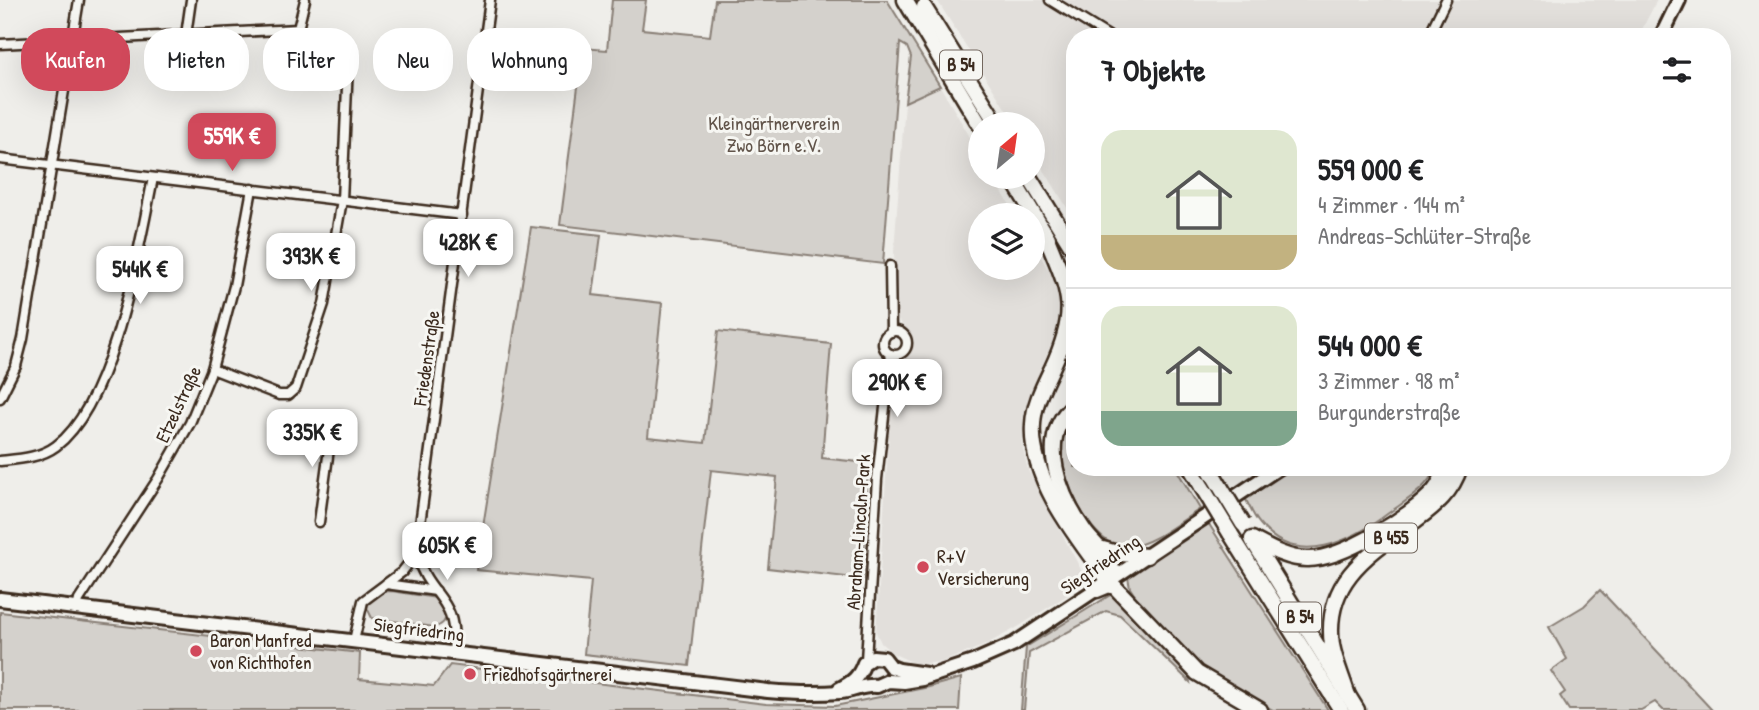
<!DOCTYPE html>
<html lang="de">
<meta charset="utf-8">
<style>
body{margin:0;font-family:"Patrick Hand",sans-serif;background:#f6f6f6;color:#202124;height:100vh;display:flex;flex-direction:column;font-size:26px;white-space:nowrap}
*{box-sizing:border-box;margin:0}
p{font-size:23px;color:#757577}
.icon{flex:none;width:38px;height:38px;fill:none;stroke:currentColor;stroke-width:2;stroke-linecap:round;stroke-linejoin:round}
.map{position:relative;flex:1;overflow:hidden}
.drawer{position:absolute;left:1066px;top:28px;width:665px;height:448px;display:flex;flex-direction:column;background:#fff;border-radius:28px;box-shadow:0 7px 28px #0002}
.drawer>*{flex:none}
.top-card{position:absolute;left:21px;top:28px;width:665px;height:63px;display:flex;gap:14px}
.needle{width:46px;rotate:29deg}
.fabs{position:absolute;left:968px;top:112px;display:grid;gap:14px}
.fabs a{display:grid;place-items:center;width:77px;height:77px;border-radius:50%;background:#fff;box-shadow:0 7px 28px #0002;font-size:35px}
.price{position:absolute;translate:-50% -60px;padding:0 16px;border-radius:14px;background:#fff;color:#222;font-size:23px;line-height:46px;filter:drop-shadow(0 2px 4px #0008)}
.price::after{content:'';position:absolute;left:50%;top:42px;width:21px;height:16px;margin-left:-10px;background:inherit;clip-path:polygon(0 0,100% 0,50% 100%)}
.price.active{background:#d1495b;color:#fff}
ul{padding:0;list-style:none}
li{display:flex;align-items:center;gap:21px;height:175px;padding:0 35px}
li+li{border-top:2px solid #e0e0e0}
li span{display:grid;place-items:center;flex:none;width:196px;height:140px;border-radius:21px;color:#555}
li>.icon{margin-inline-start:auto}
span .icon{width:84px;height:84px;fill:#fffc;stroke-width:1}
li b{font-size:30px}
h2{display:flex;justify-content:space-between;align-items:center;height:84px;padding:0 35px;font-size:30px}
.tag{padding:0 24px;border-radius:28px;background:#fff;box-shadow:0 7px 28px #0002;font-size:24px;line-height:63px}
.tag.active{background:#d1495b;color:#fff}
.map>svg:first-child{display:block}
.built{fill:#e2dfdb}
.green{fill:#d4d1cc;stroke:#887e75;stroke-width:2}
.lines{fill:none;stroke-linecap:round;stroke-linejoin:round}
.street-casing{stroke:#3b2a1e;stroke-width:13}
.primary-casing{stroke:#3b2a1e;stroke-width:18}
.highway-casing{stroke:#3b2a1e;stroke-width:19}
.street{stroke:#f6f6f2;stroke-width:8}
.primary{stroke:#f6f6f2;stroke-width:12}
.highway{stroke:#f6f6f2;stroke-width:14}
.highway-bridge-casing{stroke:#3b2a1e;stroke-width:19;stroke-linecap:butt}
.highway-bridge{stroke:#f6f6f2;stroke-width:14}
.poi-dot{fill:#d1495b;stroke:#f6f6f2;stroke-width:2.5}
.labels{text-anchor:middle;stroke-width:6;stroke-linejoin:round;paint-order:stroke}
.shield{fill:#f6f6f2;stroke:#73675e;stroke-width:2}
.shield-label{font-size:18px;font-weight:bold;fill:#3b2a1e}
.park-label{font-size:19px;fill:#61544a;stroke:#f6f6f2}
.street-label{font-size:19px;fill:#3b2a1e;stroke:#f6f6f2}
.poi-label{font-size:19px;fill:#3b2a1e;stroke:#f6f6f2;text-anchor:start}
</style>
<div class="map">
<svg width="1759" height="710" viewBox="0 0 1759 710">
<rect width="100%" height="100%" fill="#efeeea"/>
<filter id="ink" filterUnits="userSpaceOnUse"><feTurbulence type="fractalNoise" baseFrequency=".0143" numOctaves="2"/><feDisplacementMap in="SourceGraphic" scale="14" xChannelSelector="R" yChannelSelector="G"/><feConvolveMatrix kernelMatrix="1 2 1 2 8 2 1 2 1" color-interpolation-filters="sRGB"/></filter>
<g filter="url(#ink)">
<!-- built -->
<g class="built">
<path d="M937,0H1657L1638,37H1074V219L1033,152L1032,124H1015Z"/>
<path d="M940,86L980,154V177H993L1016,215H980V268H1032L1033,243L1052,276L1059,297L1061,313L1058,328L1028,399L1024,414L1022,444L1028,470L1041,495L1085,577L1080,587L1018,627L983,646L942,662L916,664L894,654L881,643L876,632L893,373L896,366L908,355L913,345L911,334L896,318L894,251L905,102Z"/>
</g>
<!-- green -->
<g class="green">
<path d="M612,0H646L642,29L710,36L715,0H887L940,86L905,102L911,57L907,47L900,43L883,264L560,225L583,48L607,50Z"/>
<path d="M531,227L601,235L593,295L662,303L648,437L705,443L718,331L831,344L822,458L868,463L863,579L768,568L777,477L711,470L689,666L584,654L591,581L476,570Z"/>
<path d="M1074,413V467H1175L1200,509C1179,522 1154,544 1128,547C1092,551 1060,477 1061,447C1061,435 1067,421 1074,413Z"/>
<path d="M1288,467H1436C1428,488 1407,500 1390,512C1353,540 1297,570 1260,524C1253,516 1249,505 1244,496Z"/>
<path d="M1207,521L1328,710H1273L1217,679L1201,668L1147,614L1130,588L1128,577Z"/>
<path d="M1600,590L1712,710H1663L1655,702L1641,710H1569L1560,696L1565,692L1551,671L1567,659L1549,627L1584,606Z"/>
<path d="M392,591L436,598L447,613C446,622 442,626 434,627L372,618L367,608C369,595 379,591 392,591Z"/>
<path d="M1112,594L1189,677L1190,682L1120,615L1106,611L1029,653L1024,710H1021L1026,647Z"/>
<path d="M0,612L360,653L359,679L434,686L450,665L766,704L835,706L929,687L961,678L959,710H0Z"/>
</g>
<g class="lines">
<!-- street casing -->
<g class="street-casing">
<g id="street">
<path d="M1050,0L1110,37"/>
<path d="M298,29L305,0"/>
<path d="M186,35L191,0"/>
<path d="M1428,37L1446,0"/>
<path d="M0,44L298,29L339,52L344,56L348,65L342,200L324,304L296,388L288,395H279L212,369"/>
<path d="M0,159L462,215"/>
<path d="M890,266L891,332"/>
<circle cx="895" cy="343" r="12"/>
<path d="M0,398L16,366L23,339L79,0"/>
<path d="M0,461C19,459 40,458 56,446C114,403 139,247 153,178"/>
<path d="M319,522L333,420"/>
<path d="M386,584L436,591"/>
<path d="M77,608L79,600L158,479L190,423L212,369L234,286L252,189"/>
<path d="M354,641L363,601L402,572L416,554"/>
<path d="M453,653C459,595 429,600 416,554L490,0"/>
<path d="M866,660L877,479L891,354"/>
</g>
</g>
<!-- primary casing -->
<g class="primary-casing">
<g id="primary">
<path d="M1661,37L1679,0"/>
<path d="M0,599L768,691C792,693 816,694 840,692C854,691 864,684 877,686L888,681L904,682L922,679L973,662L1014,644L1280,467"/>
<path d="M839,689C853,682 859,677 864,663L873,657L884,658L891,667L899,670L926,674"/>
</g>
</g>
<!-- highway casing -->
<g class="highway-casing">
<g id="highway">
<path d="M905,0L980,125"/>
<path d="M924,7L997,124"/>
<path d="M1011,177L1048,238"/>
<path d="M1029,177L1074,250"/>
<path d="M1044,231C1068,291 1081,306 1052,368C1043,387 1034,404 1033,424C1029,480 1078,539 1109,581"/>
<path d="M1074,405C1035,438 1060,497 1085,532C1093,543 1106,553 1111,566C1114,572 1112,575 1109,581"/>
<path d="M1190,467L1202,487"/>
<path d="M1208,467L1215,478"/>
<path d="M1230,533L1341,710"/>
<path d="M1252,539C1269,548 1287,559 1307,559C1341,560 1412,516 1434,491C1440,484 1443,476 1446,467"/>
<path d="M1253,541L1357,710"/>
<path d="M1099,548L1121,554L1147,556"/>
<path d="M1097,590L1109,585L1115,587L1197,673L1260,710"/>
<path d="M1348,696C1343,679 1335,662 1332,645C1323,580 1371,552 1416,520C1436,505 1452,492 1460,467"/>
</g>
</g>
<!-- street -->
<use href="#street" class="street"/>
<!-- primary -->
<use href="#primary" class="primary"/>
<!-- highway -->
<use href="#highway" class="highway"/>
<!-- highway-bridge casing -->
<g class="highway-bridge-casing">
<g id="highway-bridge">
<path d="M1215,478L1243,524"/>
<path d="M1202,487L1230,533"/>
</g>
</g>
<!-- highway-bridge -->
<use href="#highway-bridge" class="highway-bridge"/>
</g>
</g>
<!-- markers -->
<g class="poi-dot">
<circle cx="923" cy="567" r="7"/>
<circle cx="196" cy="651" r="7"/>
<circle cx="470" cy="674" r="7"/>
</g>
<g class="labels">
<!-- shield labels -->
<g class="shield">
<rect x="940" y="50.5" width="42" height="29" rx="5"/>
<rect x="1365" y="523.5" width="52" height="29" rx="5"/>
<rect x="1279" y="602.5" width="42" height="29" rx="5"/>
</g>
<g class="shield-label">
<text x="961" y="71">B 54</text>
<text x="1391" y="544">B 455</text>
<text x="1300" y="623">B 54</text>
</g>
<!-- park labels -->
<g class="park-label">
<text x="774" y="130">Kleingärtnerverein<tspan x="774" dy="22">Zwo Börn e.V.</tspan></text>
</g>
<!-- street labels -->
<g class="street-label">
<text transform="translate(426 358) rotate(-82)" y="7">Friedenstraße</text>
<text transform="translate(178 404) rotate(-65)" y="7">Etzelstraße</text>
<text transform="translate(858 532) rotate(-86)" y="7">Abraham-Lincoln-Park</text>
<text transform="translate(1100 564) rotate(-34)" y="7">Siegfriedring</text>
<text transform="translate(419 629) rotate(7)" y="7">Siegfriedring</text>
</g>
<!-- poi labels -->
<g class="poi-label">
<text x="937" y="563">R+V<tspan x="937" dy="22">Versicherung</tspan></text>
<text x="210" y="647">Baron Manfred<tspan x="210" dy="22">von Richthofen</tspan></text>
<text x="484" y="681">Friedhofsgärtnerei</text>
</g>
</g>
</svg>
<div class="fabs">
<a><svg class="needle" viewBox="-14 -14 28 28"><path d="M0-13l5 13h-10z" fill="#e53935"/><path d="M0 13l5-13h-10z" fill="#757577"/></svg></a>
<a><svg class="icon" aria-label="layers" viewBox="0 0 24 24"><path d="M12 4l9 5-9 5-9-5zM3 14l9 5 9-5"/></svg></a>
</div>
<b class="price active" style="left:232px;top:173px">559K €</b>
<b class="price" style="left:468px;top:279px">428K €</b>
<b class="price" style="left:311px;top:293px">393K €</b>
<b class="price" style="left:140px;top:306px">544K €</b>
<b class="price" style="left:897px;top:419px">290K €</b>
<b class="price" style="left:312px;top:469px">335K €</b>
<b class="price" style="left:447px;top:582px">605K €</b>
<div class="top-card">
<a class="tag active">Kaufen</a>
<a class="tag">Mieten</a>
<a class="tag">Filter</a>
<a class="tag">Neu</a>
<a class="tag">Wohnung</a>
</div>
<section class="drawer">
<h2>7 Objekte<svg class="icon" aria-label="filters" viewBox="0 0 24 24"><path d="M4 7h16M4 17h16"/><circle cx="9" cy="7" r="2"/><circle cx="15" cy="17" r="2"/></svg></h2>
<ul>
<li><span style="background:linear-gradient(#dfe7d0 75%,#c2b280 0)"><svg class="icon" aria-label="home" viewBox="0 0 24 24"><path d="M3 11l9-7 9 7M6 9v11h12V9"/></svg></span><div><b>559 000 €</b><p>4 Zimmer · 144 m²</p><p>Andreas-Schlüter-Straße</p></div></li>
<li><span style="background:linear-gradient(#dfe7d0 75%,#7fa58c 0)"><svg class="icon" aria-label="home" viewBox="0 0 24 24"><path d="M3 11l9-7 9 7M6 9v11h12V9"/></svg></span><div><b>544 000 €</b><p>3 Zimmer · 98 m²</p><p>Burgunderstraße</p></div></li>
</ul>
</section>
</div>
